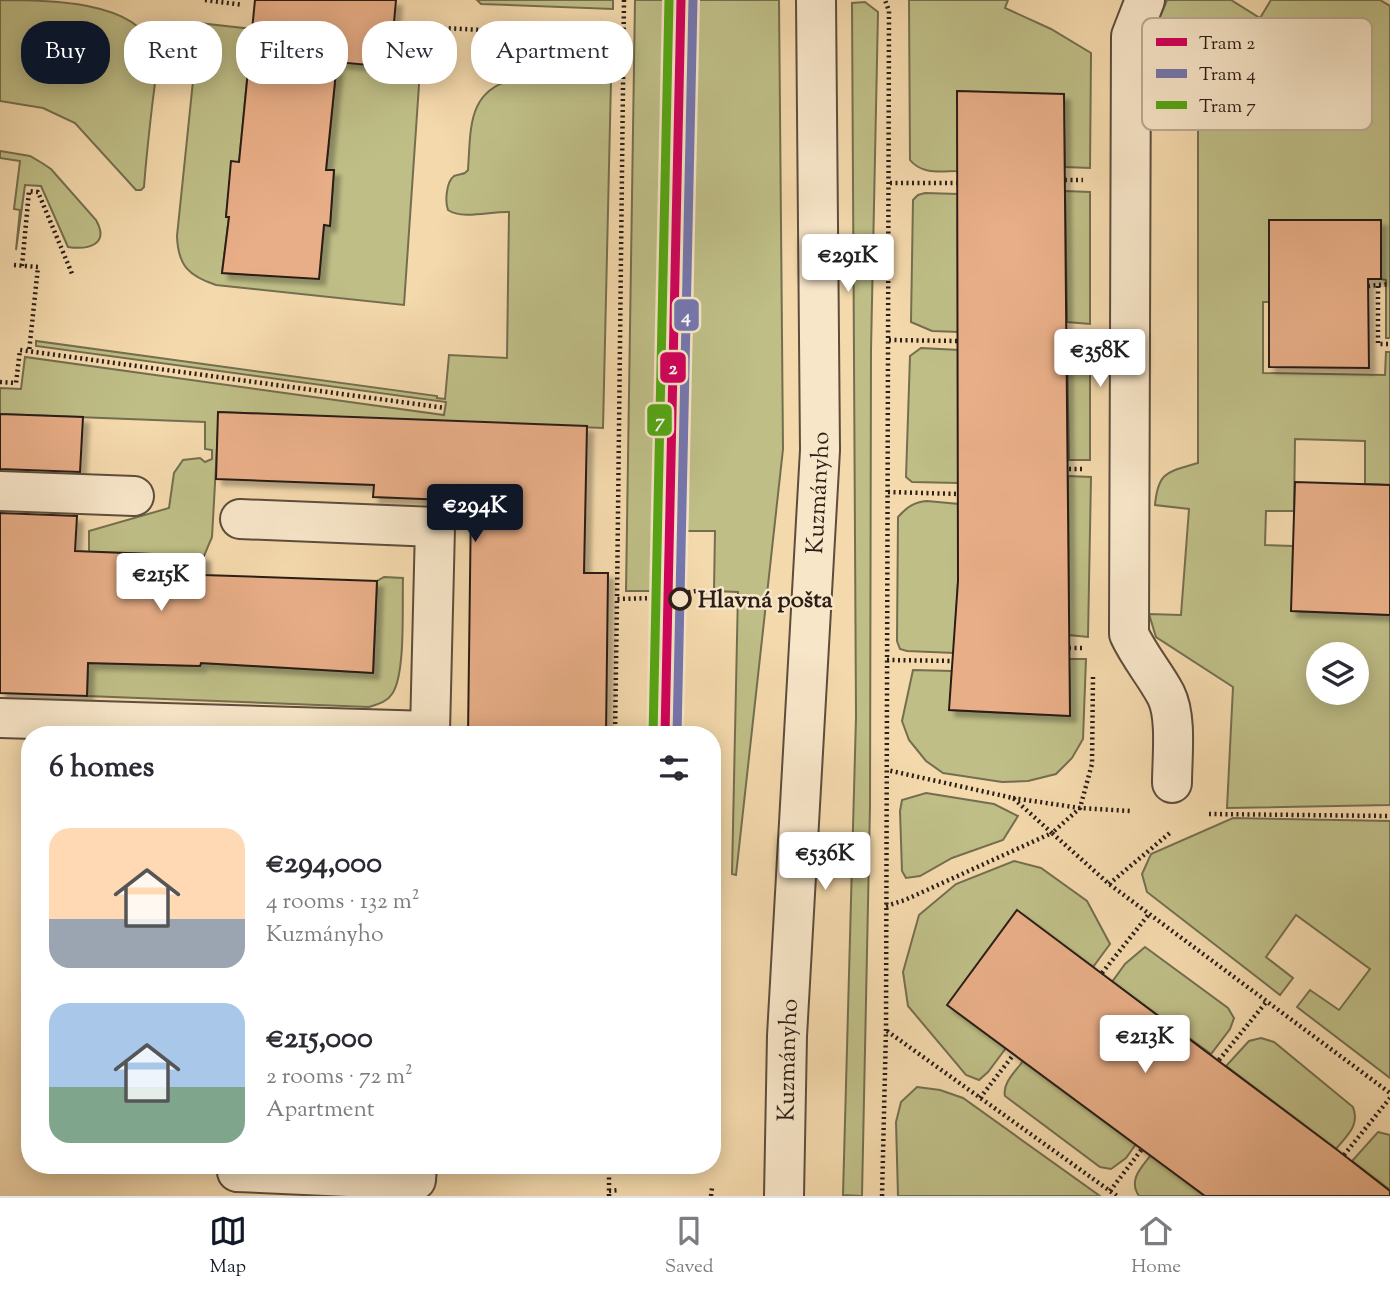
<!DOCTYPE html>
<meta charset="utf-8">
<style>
body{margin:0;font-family:"Sorts Mill Goudy",serif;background:#f7f7f7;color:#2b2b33;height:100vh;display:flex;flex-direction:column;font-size:26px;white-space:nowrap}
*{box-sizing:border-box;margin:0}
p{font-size:23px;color:#7c7c81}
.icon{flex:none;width:38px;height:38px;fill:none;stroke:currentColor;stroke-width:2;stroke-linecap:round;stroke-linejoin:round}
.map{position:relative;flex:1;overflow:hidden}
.details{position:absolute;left:21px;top:726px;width:700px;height:448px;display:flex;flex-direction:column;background:#fff;border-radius:28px;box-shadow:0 4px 18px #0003}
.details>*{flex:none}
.hud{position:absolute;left:21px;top:21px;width:700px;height:63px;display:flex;gap:14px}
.buttons{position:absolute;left:1306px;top:642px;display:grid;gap:14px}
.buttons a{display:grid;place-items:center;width:63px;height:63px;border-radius:50%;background:#fff;box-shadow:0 4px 18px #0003;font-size:35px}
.price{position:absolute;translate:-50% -60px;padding:0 16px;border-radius:7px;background:#fff;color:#222;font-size:23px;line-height:46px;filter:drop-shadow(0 2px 4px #0008)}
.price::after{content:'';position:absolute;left:50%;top:42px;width:21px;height:16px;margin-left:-10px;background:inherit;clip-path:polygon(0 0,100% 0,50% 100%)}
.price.current{background:#111827;color:#fff}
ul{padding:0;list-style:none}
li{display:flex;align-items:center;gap:21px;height:175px;padding:0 28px}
li span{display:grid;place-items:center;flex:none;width:196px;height:140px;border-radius:21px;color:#555}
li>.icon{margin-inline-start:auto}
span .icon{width:84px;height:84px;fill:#fffc;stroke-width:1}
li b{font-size:30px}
h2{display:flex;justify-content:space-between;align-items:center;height:84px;padding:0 28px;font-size:30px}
.tag{padding:0 24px;border-radius:28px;background:#fff;box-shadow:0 4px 18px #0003;font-size:24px;line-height:63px}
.tag.current{background:#111827;color:#fff}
.menu{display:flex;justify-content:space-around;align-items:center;height:98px;border-top:2px solid #e1e1e2;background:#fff;font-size:19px;color:#7c7c81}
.menu a{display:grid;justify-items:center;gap:4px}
.menu .current{color:#111827}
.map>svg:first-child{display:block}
.green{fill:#bfbe87;stroke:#746e4f;stroke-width:2;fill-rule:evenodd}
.building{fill:#e8ae87;stroke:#2a1e17;stroke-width:2;filter:url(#shadow)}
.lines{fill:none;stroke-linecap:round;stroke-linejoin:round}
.minor-casing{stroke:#5c4d3c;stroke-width:42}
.path{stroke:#2a1e17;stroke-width:4.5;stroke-dasharray:2 3.5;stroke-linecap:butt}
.minor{stroke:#f8e6c9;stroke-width:38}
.tram-1-casing{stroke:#f8e6c9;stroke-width:14}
.tram-2-casing{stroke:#f8e6c9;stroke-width:14}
.tram-3-casing{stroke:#f8e6c9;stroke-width:14}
.tram-1{stroke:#d2005c;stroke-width:9}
.tram-2{stroke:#7477b0;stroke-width:9}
.tram-3{stroke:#54a714;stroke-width:9}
.stop-dot{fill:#f8e6c9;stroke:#2a1e17;stroke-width:3.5}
.labels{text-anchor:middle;stroke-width:5;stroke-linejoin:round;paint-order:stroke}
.street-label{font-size:24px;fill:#2a1e17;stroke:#f8e6c9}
.stop-label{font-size:24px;font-weight:bold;fill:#2a1e17;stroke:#f8e6c9;text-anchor:start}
.key{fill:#f8e6c9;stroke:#baaa94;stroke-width:2}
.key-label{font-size:19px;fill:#2a1e17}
.line-badge{stroke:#f8e6c9;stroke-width:2.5}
.badge-label{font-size:19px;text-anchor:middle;font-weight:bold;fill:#fff}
</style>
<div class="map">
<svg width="1390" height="1196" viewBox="0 0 1390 1196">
<defs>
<filter id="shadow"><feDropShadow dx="6" dy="6" stdDeviation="2" flood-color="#0004"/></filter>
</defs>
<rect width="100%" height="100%" fill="#f4d9ac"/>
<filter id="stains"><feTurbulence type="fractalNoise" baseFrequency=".00286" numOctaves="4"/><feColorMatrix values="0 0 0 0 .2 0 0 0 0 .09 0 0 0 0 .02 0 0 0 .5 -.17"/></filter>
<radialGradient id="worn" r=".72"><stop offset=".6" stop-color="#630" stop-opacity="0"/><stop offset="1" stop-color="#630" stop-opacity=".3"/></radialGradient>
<!-- green -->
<g class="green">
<path d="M0,0C45,0 137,0 153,48C159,66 154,88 152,107C149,133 146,160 144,187L141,190H136L75,123L43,108L0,101Z"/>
<path d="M477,0H613V9L481,4Z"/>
<path d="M635,0H779L783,449L736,875L732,874L738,592L714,591L715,531H653L652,591H626Z"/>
<path d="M909,0H1008L1005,8L1051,29L1091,53L1090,168L1065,167L1063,95L958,91V171C941,171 922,175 910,160Z"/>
<path d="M1167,0H1231L1260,18L1271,0H1380L1390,6V338H1386V280L1381,279V221L1270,302H1263V373L1385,375L1386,352H1390V485L1365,484V441L1295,439L1294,511H1266L1265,545L1293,546L1292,611L1390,615V805L1227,808L1233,687L1156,637L1149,614L1181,615L1189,509L1155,505C1158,471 1168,472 1198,463V51L1152,49L1153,34ZM1318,654H1356V693H1318Z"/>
<path d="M865,2L878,12L871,350L870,806L862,1196L843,1195L856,717L852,3Z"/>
<path d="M199,23L252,29L239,162L229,190L226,216L229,217L222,273L319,278L324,225H330L334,170H326L337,62L393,38L422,41L404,305L216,285C189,276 178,266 177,236Z"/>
<path d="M519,78L611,80L603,428L219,412L212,537L204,556L89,552V531L169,508L174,473L183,460L200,458L205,462L212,459V450L205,449V422L0,414V388L21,389L25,357L444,415L446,402L36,346V341L437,396V398L445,399L449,355L507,358L509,212C491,211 463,220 448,210C445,202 446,182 454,176C456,175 463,174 465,173L468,170C471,126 467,88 519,78Z"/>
<path d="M0,151L30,156L42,163L51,169L96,220C110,245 88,250 68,247L41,186L25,185L16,250L20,210L14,209L20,161L0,158Z"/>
<path d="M1065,191L1090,192V324L1067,322Z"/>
<path d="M925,193L958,194L959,332L932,331L911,322L913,200L918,195Z"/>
<path d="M1067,344L1090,346V460H1069Z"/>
<path d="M921,348L959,350V483L912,482L906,477L910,356Z"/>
<path d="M1068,476L1091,477L1088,637L1069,635Z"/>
<path d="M927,501L959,504L958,581L954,653L907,651L900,649L897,641L898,517C907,507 914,502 927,501Z"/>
<path d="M384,577L403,578C402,603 406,675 392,694C387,702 378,704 369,707L87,696L88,663L200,666L201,663L373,673L377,581Z"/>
<path d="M1069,659H1086L1083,739L1072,758L1056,774L1028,781L1002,782L943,773L926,761L909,740L902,721L913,670L952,671L950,710L1070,716Z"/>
<path d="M926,793L994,804L1018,816L1003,840L952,858L920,876L906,878L902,871L900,811L902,800Z"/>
<path d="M1233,818L1390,821V1078L1297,1007L1310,990L1339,1010L1370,969L1296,915L1266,957L1293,978L1280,995L1147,892L1142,874L1151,854Z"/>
<path d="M1014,861L1041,868L1087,901L1110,944L1093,967L1017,911L1006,1048L988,1072L979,1080L966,1075L908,1006L903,972L919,915L956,884Z"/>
<path d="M1145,947L1228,1008L1234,1018L1230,1029L1211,1054L1112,982L1125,964Z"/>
<path d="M1261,1038L1274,1042L1353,1107C1360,1126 1347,1135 1336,1149L1226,1066L1249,1041Z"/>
<path d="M1023,1061L1136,1144L1126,1158L1111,1169L1100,1167L1005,1096C1002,1083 1016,1071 1023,1061Z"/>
<path d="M917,1087L940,1090L963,1098L1100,1196H898L896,1122L901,1102Z"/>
<path d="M1378,1132L1390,1135V1190L1352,1161Z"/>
<path d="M1151,1155L1205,1196H1139C1128,1180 1141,1168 1151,1155Z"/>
</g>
<!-- building -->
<g class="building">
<path d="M255,0H396L390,67L337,62L326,170H334L330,226L324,225L319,279L222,273L229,217H226L231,161L239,162Z"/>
<path d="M957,91L1064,94L1070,716L949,710L958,581Z"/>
<path d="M1269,220H1381V279H1368L1369,368L1269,367Z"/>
<path d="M218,412L587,426L584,573H608L606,735H468L471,501L373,497L374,485L216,479Z"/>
<path d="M0,414L83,417L80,472L0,469Z"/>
<path d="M1295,482L1390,485V615L1291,611Z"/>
<path d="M0,513L77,516L75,551L204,556V575L377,581L373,673L201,663L200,666L88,663L87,696L0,693Z"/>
<path d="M1017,910L1336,1149L1390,1191V1196H1205L947,1005Z"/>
</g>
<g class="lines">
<!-- minor casing -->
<g class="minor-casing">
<g id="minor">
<path d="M1145,0L1131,36L1129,634C1139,656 1155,674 1166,695C1177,717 1172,758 1172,783"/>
<path d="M0,491L134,496"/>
<path d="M240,519L435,527L430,731"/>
<path d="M0,718L430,731L429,735"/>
<path d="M238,1166L237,1172L416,1180L417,1166"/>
<path id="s1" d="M784,1196L787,1036L820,450L816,0"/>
</g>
</g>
<!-- path -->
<g class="path">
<path d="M205,0L243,5"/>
<path d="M624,0L617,599L656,598L696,591L708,592"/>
<path d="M394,23L443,28L624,37"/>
<path d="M1065,180H1083"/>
<path d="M890,183H957"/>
<path d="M14,265L38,267L29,352"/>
<path d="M22,266L29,191L38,192L73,276"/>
<path d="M1368,286L1390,284"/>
<path d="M1378,286V344H1390"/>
<path d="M1067,334L1080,335"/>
<path d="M889,340L959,341"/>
<path d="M0,382L16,383L20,350L445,408"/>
<path d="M1069,469H1082"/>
<path d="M888,492L959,494"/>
<path d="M1069,648H1083"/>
<path d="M887,660L953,661"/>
<path d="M1093,677L1092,764L1080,808L1052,833L1109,884L1390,1093"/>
<path d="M615,735L617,599"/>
<path d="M1013,798L1080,808L1130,811"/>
<path d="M1209,814L1390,816"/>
<path d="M1109,884L1171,832"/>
<path d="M886,906L905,900L1052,833L1013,798L887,770"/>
<path d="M1102,973L1149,914"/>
<path d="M887,1031L1117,1196"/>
<path d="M1219,1060L1267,1001"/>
<path d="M980,1098L1014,1054"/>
<path d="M1344,1155L1390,1098"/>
<path d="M609,1191L619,1190"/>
<path d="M1110,1191L1142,1149"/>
<path d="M609,1196V1166"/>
<path d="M711,1196L712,1188"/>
<path d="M882,1196L886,1030L889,11L885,0"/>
</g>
<!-- minor -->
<use href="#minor" class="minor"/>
<!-- tram-1 casing -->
<g class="tram-1-casing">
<path id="tram-1" d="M665,735L681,0"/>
</g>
<!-- tram-2 casing -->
<g class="tram-2-casing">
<path id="tram-2" d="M677,735L693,0"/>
</g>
<!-- tram-3 casing -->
<g class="tram-3-casing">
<path id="tram-3" d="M653,735L669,0"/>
</g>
<!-- tram-1 -->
<use href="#tram-1" class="tram-1"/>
<!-- tram-2 -->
<use href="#tram-2" class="tram-2"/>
<!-- tram-3 -->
<use href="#tram-3" class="tram-3"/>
</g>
<!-- markers -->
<circle class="stop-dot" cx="680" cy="599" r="10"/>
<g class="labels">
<!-- street labels -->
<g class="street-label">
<text dy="8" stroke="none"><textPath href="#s1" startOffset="704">Kuzmányho</textPath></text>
<text dy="8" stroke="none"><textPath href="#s1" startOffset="136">Kuzmányho</textPath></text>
</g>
<!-- stop labels -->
<g class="stop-label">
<text x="698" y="607">Hlavná pošta</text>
</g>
</g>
<!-- legend -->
<rect x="1142" y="18" width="230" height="112" rx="10" class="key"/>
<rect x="1156" y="38" width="31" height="8" fill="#d2005c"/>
<rect x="1156" y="69" width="31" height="9" fill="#7477b0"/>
<rect x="1156" y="101" width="31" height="8" fill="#54a714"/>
<g class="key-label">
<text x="1199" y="49">Tram 2</text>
<text x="1199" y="80">Tram 4</text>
<text x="1199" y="112">Tram 7</text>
</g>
<g class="line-badge">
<rect x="673" y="298" width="27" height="34" rx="7" fill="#7477b0"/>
<rect x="659" y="351" width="28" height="33" rx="7" fill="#d2005c"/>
<rect x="646" y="403" width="27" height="34" rx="7" fill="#54a714"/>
</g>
<g class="badge-label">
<text x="686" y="322">4</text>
<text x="673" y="374">2</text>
<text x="660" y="427">7</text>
</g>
<rect width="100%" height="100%" filter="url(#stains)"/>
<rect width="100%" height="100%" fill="url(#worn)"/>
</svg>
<div class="buttons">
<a><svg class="icon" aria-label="layers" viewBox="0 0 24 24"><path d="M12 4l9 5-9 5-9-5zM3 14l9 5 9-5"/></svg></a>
</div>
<b class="price" style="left:848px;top:294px">€291K</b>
<b class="price" style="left:1100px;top:389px">€358K</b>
<b class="price current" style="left:475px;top:544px">€294K</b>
<b class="price" style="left:161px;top:613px">€215K</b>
<b class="price" style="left:825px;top:892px">€536K</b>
<b class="price" style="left:1145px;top:1075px">€213K</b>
<div class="hud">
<a class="tag current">Buy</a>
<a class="tag">Rent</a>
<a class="tag">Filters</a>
<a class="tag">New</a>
<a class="tag">Apartment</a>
</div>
<section class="details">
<h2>6 homes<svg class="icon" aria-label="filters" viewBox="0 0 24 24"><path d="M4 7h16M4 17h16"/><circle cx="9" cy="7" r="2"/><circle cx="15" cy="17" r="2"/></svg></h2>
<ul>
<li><span style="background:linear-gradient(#ffd9b3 65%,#9aa5b1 0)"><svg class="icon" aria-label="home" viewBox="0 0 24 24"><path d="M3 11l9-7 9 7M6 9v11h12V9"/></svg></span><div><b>€294,000</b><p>4 rooms · 132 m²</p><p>Kuzmányho</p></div></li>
<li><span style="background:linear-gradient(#a9c7e8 60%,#7fa58c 0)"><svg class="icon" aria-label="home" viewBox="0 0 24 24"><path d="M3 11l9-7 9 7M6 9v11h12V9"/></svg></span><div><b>€215,000</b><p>2 rooms · 72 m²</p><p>Apartment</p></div></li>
</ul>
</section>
</div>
<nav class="menu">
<a class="current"><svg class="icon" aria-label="map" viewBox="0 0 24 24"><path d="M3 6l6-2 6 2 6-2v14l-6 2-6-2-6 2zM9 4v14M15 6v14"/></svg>Map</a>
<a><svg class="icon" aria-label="saved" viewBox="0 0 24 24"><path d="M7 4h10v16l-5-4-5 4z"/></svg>Saved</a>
<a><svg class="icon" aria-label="home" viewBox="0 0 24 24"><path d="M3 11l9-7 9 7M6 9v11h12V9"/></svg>Home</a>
</nav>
